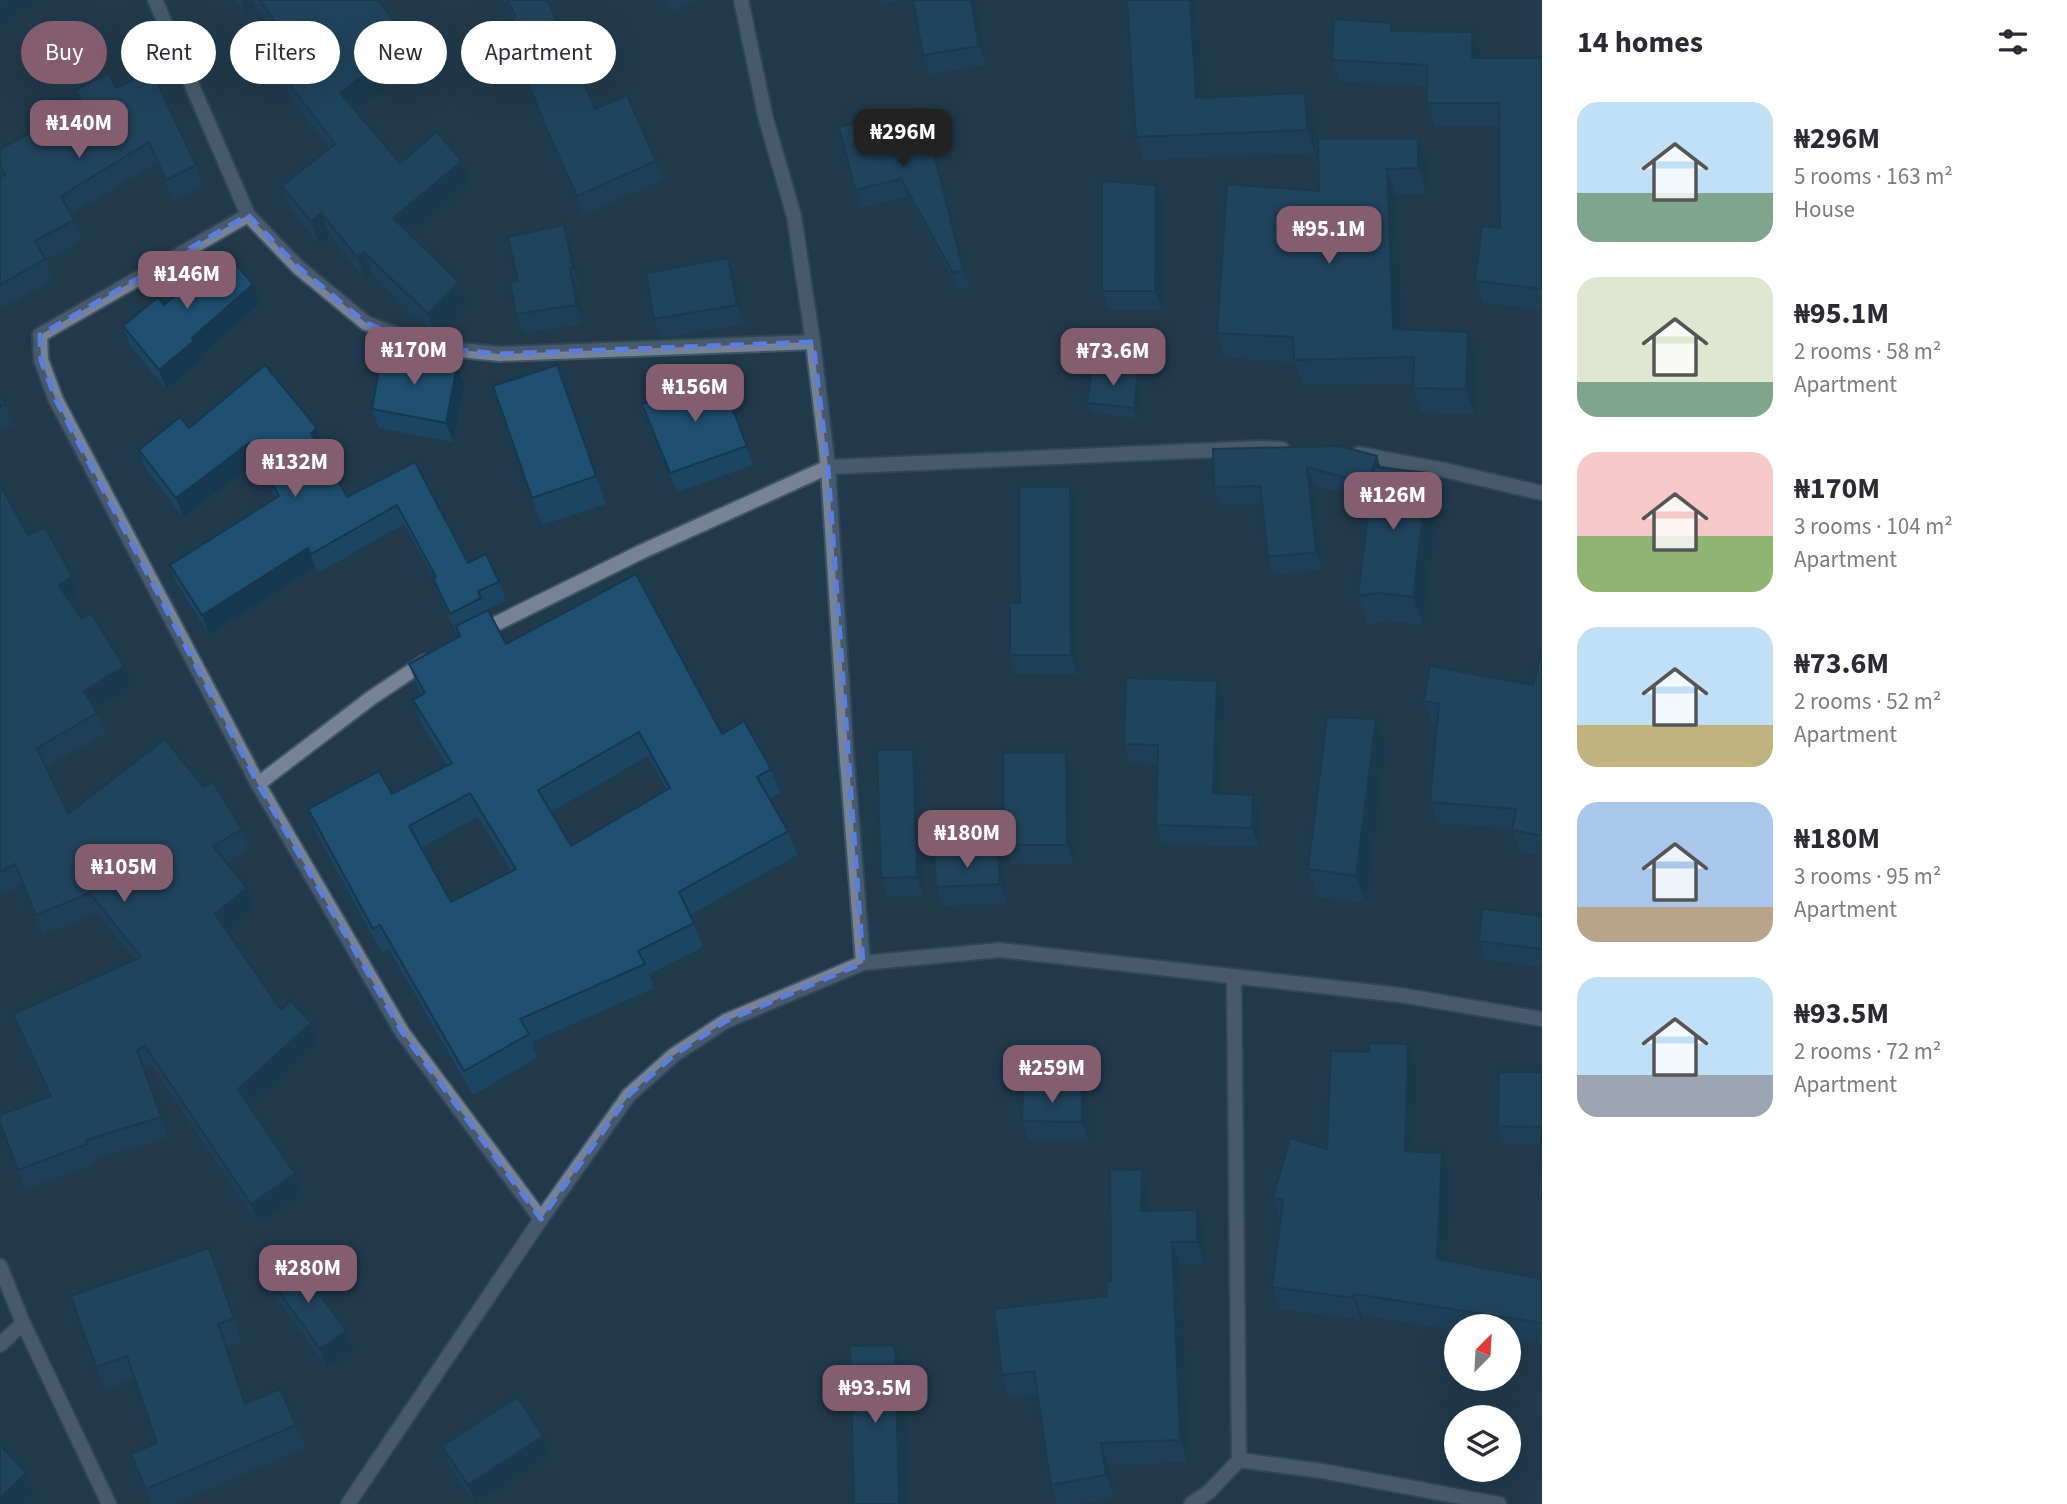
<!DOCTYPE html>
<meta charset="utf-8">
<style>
body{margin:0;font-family:"Source Sans 3",sans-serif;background:#f7f7f7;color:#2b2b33;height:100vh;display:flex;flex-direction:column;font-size:26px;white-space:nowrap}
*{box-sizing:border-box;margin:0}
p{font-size:23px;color:#7c7c81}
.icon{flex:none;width:38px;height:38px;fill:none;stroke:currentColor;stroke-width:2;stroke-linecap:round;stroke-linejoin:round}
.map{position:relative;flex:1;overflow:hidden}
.side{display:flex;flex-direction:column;background:#fff;width:525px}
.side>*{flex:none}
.banner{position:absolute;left:21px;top:21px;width:665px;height:63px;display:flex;gap:14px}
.needle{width:46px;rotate:24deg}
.fabs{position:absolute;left:1444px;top:1314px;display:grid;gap:14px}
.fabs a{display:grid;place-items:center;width:77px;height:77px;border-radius:50%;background:#fff;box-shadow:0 7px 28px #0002;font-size:35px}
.price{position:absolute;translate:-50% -60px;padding:0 16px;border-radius:14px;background:#845d6e;color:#fff;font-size:23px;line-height:46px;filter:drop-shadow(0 2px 4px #0008)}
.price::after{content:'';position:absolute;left:50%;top:42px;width:21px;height:16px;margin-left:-10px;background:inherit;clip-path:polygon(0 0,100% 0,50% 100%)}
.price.active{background:#222;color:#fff}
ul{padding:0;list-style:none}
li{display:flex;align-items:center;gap:21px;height:175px;padding:0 35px}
li span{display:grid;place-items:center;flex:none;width:196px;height:140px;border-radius:21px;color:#555}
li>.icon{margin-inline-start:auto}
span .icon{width:84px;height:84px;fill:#fffc;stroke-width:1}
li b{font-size:30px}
h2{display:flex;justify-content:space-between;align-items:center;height:84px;padding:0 35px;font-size:30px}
.pill{padding:0 24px;border-radius:32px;background:#fff;box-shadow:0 7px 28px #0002;font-size:24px;line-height:63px}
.pill.active{background:#845d6e;color:#fff}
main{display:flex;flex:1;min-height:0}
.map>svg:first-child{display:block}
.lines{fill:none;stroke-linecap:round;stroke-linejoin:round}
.minor-casing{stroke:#3e5667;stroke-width:18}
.tertiary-casing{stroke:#3e5667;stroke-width:18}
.minor{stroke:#768296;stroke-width:14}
.tertiary{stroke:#768296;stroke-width:14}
.wall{fill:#1b4560;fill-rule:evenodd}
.shaded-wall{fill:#16384e}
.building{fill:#1f5070;stroke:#16384e;stroke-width:2;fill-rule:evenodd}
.marked{fill:none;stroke:#597edc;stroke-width:5;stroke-dasharray:14 9;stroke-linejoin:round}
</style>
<main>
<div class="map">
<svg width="1542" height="1504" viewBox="0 0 1542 1504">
<rect width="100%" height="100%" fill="#203a4c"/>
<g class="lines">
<!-- minor casing -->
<g class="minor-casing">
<g id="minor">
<path d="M155,0L248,215L298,267L366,323L429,347L500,354L813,342"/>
<path d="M741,0L766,119L794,216L813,342L828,467L846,748L863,963"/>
<path d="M248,215L40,335L41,360L56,400L258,784L402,1032L541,1219"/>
<path d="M1359,454L1449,471L1542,493"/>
<path d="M479,632L641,552L828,467L1260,448L1282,449"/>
<path d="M258,784L371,698L425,662"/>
<path d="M1234,977L1239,1460"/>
<path d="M0,1266L23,1323L109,1504"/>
<path d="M0,1345L23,1323"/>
<path d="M1191,1504L1209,1492L1239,1460L1322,1471L1499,1504"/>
</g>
</g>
<!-- tertiary casing -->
<g class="tertiary-casing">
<path id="tertiary" d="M348,1504L541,1219L629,1095L674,1055L726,1021L863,963L1000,950L1400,995L1542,1019"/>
</g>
<!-- minor -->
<use href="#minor" class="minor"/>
<!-- tertiary -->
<use href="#tertiary" class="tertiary"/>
</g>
<!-- wall -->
<g class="wall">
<path d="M235,0H378L409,41L417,64L355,110L400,163L470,183L409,234L459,282L467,305L436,336L373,274L365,280L330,235L319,244L290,209L282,186L329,148L290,96L282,74L298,62L255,6L246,14Z"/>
<path d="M504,0H547L595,109L656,161L663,180L584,215L554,149L512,44L505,25L514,18Z"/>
<path d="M665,0H696L672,12Z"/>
<path d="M880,0H902L882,5Z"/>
<path d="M975,0L986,65L930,74L923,55Z"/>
<path d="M1190,0H1197V2L1203,98L1305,93L1313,115L1315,153L1144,160L1136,137Z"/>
<path d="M1391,23L1394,31L1480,54V58H1542V310L1483,303L1475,281L1500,228L1499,126H1435L1427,103V86L1340,82L1332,60Z"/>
<path d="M116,88L196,165L203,186L174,200L156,163L71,214L82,240L46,260L53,280L0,309V177L3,176L0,171V149L39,128L36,122L80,100L76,90Z"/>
<path d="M928,125L969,287L959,291L908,196L861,208L855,190Z"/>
<path d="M1418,139L1427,164V194H1396L1402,330L1477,357L1475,414L1422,413L1413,388V383L1303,385L1295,362L1226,358L1217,333L1319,191Z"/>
<path d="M1163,204L1162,310H1109L1102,291Z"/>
<path d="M564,225L571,244L580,287H577L583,324L523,333L516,314L518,281Z"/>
<path d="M728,258L735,277L744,324L661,338L654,319Z"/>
<path d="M260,303L200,356L201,360L166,389L130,345L123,326Z"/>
<path d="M457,365L464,384L453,442L379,428L372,409Z"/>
<path d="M1138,373L1141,383L1137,418L1091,412L1087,403Z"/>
<path d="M719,374L753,465L677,492L642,404Z"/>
<path d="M0,393L13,425L0,430Z"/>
<path d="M567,393L606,504L542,525L532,498Z"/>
<path d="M189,428H317L324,447L320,450L347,497L415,462L468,563L499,582L506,601L485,610L506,644L722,734L771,769L780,793L769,799L788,831L797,855L690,915L703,947L649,974L654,988L532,1042L537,1058L473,1095L389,949L382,953L317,834L308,809L392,794L447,765L422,724L413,700L421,695L418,688L409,664L460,636L458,632L456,633L440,597L434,578L404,524L318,573L315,567L209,634L177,584L170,565L276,498L256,462L183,517L146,469L139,450ZM648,756L667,790L571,846L551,812ZM478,817L511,871L451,902L421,848Z"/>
<path d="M1213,449L1428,473L1438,501L1423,625L1388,621L1368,624L1358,596L1369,500L1313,485L1323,570L1274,575L1268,557L1262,504L1221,505L1214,487Z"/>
<path d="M0,485L28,535L79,597L71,603L131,686L95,709L105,734L46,767L68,814L203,787L242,829L249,849L226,863L255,909L227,931L281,1010L311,1023L318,1043L250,1106L303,1195L258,1224L152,1066L144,1070L168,1137L93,1160L95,1164L25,1190L0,1122L49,1097L20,1034L13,1014L135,960L97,913L43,935L23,884L0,895Z"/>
<path d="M1077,506L1078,674H1017L1010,655Z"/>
<path d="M1542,650V856L1520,852L1512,829L1438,823L1430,802L1437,723L1432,722L1424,701L1533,685Z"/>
<path d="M1224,700L1221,793L1253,795L1260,814L1259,847L1162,844L1156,825L1157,764L1131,763L1124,744Z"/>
<path d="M1386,747L1366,903L1318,897L1308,869Z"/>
<path d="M1066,752L1073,771L1074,864H1011L1004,845Z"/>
<path d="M920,769L924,896L888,897L881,878Z"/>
<path d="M1005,871L1007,903L943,906L936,887Z"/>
<path d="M1542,916V967L1485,960L1479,941Z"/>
<path d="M1408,1044L1416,1067L1413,1152L1442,1153L1450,1175L1446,1261L1542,1279V1344L1508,1338V1326H1456V1330L1362,1316L1361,1320L1280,1309L1272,1287L1281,1218L1273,1198L1327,1149L1369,1052Z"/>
<path d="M1542,1072V1209L1538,1198L1541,1144L1504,1143L1498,1126Z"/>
<path d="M1082,1088L1089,1107V1141L1029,1140L1022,1121Z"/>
<path d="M1142,1170L1150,1192V1211L1205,1232V1264L1181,1265L1188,1462L1109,1465L1115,1498L1078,1504H1058L1051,1485L1037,1394L1010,1398L1002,1375L1107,1296Z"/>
<path d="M209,1248L242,1341L226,1347L246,1404L296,1425L305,1448L174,1504H151L131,1454L157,1443L135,1379L104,1390L71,1296Z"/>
<path d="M270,1279L346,1331L353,1350L327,1368L277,1298Z"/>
<path d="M543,1436L550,1455L475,1504L449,1465L442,1446Z"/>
</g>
<!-- shaded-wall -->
<g class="shaded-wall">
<path d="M6,0H40L0,27V4Z"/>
<path d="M241,0H253L255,6L246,14Z"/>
<path d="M971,0H975L986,65L979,46Z"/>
<path d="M1190,0H1197V2L1204,121L1196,98Z"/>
<path d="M1472,32L1480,54L1481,80L1472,58Z"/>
<path d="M409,41L417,64L349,115L340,93Z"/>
<path d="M1305,93L1313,115L1315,153L1307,130Z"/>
<path d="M922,108L928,125L969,287L963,269Z"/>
<path d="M1418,139L1427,164V194L1418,168Z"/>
<path d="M462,161L470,183L401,241L393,218Z"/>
<path d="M1387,169L1396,194L1403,354L1393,329Z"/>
<path d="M1156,185L1163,204L1162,310L1155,291Z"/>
<path d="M321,213L330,235L319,244L311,222Z"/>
<path d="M564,225L571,244L580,287L573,268Z"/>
<path d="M364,252L373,274L365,280L357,257Z"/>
<path d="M728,258L735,277L744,324L737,305Z"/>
<path d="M570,268L577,287L583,324L576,305Z"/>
<path d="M459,282L467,305L436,336L428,314Z"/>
<path d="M253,284L260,303L200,356L201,360L166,389L159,370L192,338Z"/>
<path d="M1468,332L1477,357L1475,414L1466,389Z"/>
<path d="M457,365L464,384L453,442L446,423Z"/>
<path d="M1138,373L1141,383L1137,418L1134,408Z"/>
<path d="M317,428L324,447L318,452L311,433Z"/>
<path d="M249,443L256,462L183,517L176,498Z"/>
<path d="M1377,456L1383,474L1375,502L1368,484Z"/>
<path d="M1307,467L1313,485L1323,570L1316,552Z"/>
<path d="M1428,473L1438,501L1423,625L1413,597Z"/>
<path d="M1070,487L1077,506L1078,674L1071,655Z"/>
<path d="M308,548L315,567L209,634L202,615Z"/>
<path d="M72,576L79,597L66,606L59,586Z"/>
<path d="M124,666L131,686L92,711L84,691Z"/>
<path d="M1217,681L1224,700L1220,812L1213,793Z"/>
<path d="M1376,719L1386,747L1366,903L1356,876Z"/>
<path d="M913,750L920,769L924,896L917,877Z"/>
<path d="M1066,752L1073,771L1074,864L1067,845Z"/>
<path d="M1253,795L1260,814L1259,847L1252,828Z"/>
<path d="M998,852L1005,871L1007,903L1000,884Z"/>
<path d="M247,888L255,909L222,934L215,914Z"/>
<path d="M311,1023L318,1043L246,1109L238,1089Z"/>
<path d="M1408,1044L1416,1067L1413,1173L1405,1151Z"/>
<path d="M1082,1088L1089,1107V1141L1082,1122Z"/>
<path d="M1442,1153L1450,1175L1445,1281L1437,1259Z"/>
<path d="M1142,1170L1150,1192L1149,1233L1141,1211Z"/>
<path d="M295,1174L303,1195L258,1224L251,1204Z"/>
<path d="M1197,1210L1205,1232V1264L1197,1242Z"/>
<path d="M1172,1242L1181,1265L1188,1462L1180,1440Z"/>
<path d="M1354,1294L1362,1316L1361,1320L1353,1298Z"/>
<path d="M346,1331L353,1350L327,1368L320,1349Z"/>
<path d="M895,1345L905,1373L908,1504H899Z"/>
<path d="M543,1436L550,1455L475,1504L468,1485Z"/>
<path d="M1101,1443L1109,1465L1115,1498L1106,1475Z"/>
<path d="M26,1473L35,1496L26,1504H0V1498Z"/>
</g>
<!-- building -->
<g class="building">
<path d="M259,0H378L409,41L340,93L400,163L437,132L462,161L393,218L459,282L428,314L364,252L357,257L321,213L311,222L282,186L335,144L282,74L303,58Z"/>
<path d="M507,0H547L563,33L595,109L627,95L656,161L577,196L547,130L505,25L516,17Z"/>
<path d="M913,0H971L979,46L923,55Z"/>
<path d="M1127,0H1190L1196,98L1305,93L1307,130L1136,137Z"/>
<path d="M1334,19L1391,23V31L1472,32V58H1542V289L1475,281L1482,226L1500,228L1499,103H1427V65L1332,60Z"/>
<path d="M152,72L196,165L166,180L149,142L61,196L74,220L35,241L45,259L0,285V177L5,175L0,165V149L39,128L36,122L81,100L76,90L109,73L116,88Z"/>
<path d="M922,108L963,269L953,273L901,179L855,190L839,127Z"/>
<path d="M1318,139H1418V168L1387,169L1393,329L1468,332L1466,389L1413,388L1414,357L1294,360L1293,337L1217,333L1227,184L1319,191Z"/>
<path d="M1102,181L1156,185L1155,291H1102Z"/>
<path d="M564,225L573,268H570L576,305L516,314L510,282L518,281L508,237Z"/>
<path d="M224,251L253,284L192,338L194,341L159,370L123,326L158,297L164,305Z"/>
<path d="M728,258L737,305L654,319L646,273Z"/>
<path d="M382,352L457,365L446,423L372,409Z"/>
<path d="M265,365L317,428L311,433L347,497L415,462L468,563L486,554L499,582L478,591L481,598L450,614L433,578L436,577L397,505L311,554L308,548L202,615L170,565L279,496L249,443L176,498L139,450L180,417L189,428Z"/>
<path d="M557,365L596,476L532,498L493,386Z"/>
<path d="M1092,368L1138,373L1134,408L1087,403Z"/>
<path d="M719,374L747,446L670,473L642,404Z"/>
<path d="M0,393L5,404L0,407Z"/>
<path d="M1340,446L1377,456L1368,484L1307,467L1316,552L1268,557L1260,486L1214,487L1213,449Z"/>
<path d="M1374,467L1428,473L1413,597L1378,593L1358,596Z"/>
<path d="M0,485L28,535L45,527L72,576L59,586L82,619L91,613L124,666L84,691L97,713L37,748L68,814L165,739L203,787L213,782L242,829L213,846L247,888L215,914L281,1010L291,1001L311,1023L238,1089L295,1174L251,1204L145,1046L137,1050L161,1117L86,1140L87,1144L18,1170L0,1122V1115L51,1096L13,1014L141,957L90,893L36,915L15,864L0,872Z"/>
<path d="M1019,487H1070L1071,655H1010V603H1020Z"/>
<path d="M636,574L722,734L744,721L771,769L757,777L788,831L679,892L694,923L638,951L645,964L520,1019L529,1034L464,1071L380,925L373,929L308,809L379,771L392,794L452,763L413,700L425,693L409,664L460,636L456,626L488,610L506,644ZM639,732L670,788L571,846L538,790ZM470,793L516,869L451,902L409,826Z"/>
<path d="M1542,650V836L1512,830L1516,809L1430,802L1439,704L1424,701L1430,666L1533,685Z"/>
<path d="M1126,678L1217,681L1213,793L1253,795L1252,828L1156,825L1158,745L1124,744Z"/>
<path d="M1327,717L1376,719L1356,876L1308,869Z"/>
<path d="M877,750H913L917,877L881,878Z"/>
<path d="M1066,752L1067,845H1004L1003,753Z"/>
<path d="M998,852L1000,884L936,887L934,855Z"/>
<path d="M1482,909L1542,916V949L1479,941Z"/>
<path d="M1369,1043L1408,1044L1405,1151L1442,1153L1437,1259L1542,1279V1323L1354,1294L1353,1298L1272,1287L1283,1200L1273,1198L1290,1138L1327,1149L1331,1051L1369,1052Z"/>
<path d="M1499,1072H1542V1198H1538L1542,1127L1498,1126Z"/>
<path d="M1023,1087L1082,1088V1122L1022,1121Z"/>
<path d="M1110,1169L1142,1170L1141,1211L1197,1210V1242H1172L1180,1440L1101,1443L1106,1475L1051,1485L1034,1371L1002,1375L994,1309L1107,1296L1106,1282L1111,1281Z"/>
<path d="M209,1248L234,1318L218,1324L245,1404L280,1389L296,1425L146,1489L131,1454L157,1443L127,1356L96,1367L71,1296Z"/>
<path d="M296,1261L346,1331L320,1349L270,1279Z"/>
<path d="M895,1345L899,1504H854L850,1346Z"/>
<path d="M517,1397L543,1436L468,1485L442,1446Z"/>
<path d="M0,1445L26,1473L0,1498Z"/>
</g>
<!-- marked area -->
<path d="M0 0H1542V1504H0ZM248,215L298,267L366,323L429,347L500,354L813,342L828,467L863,963L726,1021L674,1055L629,1095L541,1219L402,1032L258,784L56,400L41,360L40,335Z" fill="#203a4c" fill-opacity=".55" fill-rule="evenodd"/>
<path class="marked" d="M248,215L298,267L366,323L429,347L500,354L813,342L828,467L863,963L726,1021L674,1055L629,1095L541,1219L402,1032L258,784L56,400L41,360L40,335Z"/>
</svg>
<div class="fabs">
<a><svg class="needle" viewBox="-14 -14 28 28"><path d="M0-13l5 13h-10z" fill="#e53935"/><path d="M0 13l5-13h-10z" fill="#7c7c81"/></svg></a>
<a><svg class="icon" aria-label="layers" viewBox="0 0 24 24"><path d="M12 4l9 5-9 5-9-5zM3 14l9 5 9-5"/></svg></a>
</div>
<b class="price" style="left:79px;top:160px">₦140M</b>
<b class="price active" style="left:903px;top:169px">₦296M</b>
<b class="price" style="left:1329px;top:266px">₦95.1M</b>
<b class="price" style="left:187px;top:311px">₦146M</b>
<b class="price" style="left:414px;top:387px">₦170M</b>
<b class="price" style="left:1113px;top:388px">₦73.6M</b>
<b class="price" style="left:695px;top:424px">₦156M</b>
<b class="price" style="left:295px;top:499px">₦132M</b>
<b class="price" style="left:1393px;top:532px">₦126M</b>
<b class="price" style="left:967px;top:870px">₦180M</b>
<b class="price" style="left:124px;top:904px">₦105M</b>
<b class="price" style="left:1052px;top:1105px">₦259M</b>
<b class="price" style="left:308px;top:1305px">₦280M</b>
<b class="price" style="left:875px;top:1425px">₦93.5M</b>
<div class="banner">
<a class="pill active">Buy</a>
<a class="pill">Rent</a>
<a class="pill">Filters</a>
<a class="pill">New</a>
<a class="pill">Apartment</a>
</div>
</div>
<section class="side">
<h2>14 homes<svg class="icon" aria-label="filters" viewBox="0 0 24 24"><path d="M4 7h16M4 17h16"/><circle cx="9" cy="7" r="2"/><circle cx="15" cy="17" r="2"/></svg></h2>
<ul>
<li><span style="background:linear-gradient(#bfe0f5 65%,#7fa58c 0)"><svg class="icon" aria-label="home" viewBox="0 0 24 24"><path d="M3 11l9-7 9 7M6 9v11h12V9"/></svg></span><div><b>₦296M</b><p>5 rooms · 163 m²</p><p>House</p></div></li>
<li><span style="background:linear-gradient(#dfe7d0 75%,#7fa58c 0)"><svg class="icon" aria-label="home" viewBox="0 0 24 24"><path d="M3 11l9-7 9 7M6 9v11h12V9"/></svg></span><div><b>₦95.1M</b><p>2 rooms · 58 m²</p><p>Apartment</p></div></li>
<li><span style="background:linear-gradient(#f6c9c9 60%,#8fb573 0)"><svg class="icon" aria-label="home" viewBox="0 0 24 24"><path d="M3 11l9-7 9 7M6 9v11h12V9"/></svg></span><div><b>₦170M</b><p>3 rooms · 104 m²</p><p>Apartment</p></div></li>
<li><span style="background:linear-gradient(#bfe0f5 70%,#c2b280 0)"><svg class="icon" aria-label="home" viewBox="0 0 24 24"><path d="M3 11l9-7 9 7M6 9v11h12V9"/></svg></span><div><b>₦73.6M</b><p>2 rooms · 52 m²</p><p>Apartment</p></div></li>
<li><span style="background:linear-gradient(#a9c7e8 75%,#b9a48a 0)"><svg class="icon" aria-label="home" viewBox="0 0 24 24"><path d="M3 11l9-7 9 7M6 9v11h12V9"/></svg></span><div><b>₦180M</b><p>3 rooms · 95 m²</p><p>Apartment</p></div></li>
<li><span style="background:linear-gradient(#bfe0f5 70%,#9aa5b1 0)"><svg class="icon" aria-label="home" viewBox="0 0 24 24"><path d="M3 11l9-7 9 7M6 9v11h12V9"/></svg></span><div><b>₦93.5M</b><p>2 rooms · 72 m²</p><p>Apartment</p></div></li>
</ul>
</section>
</main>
